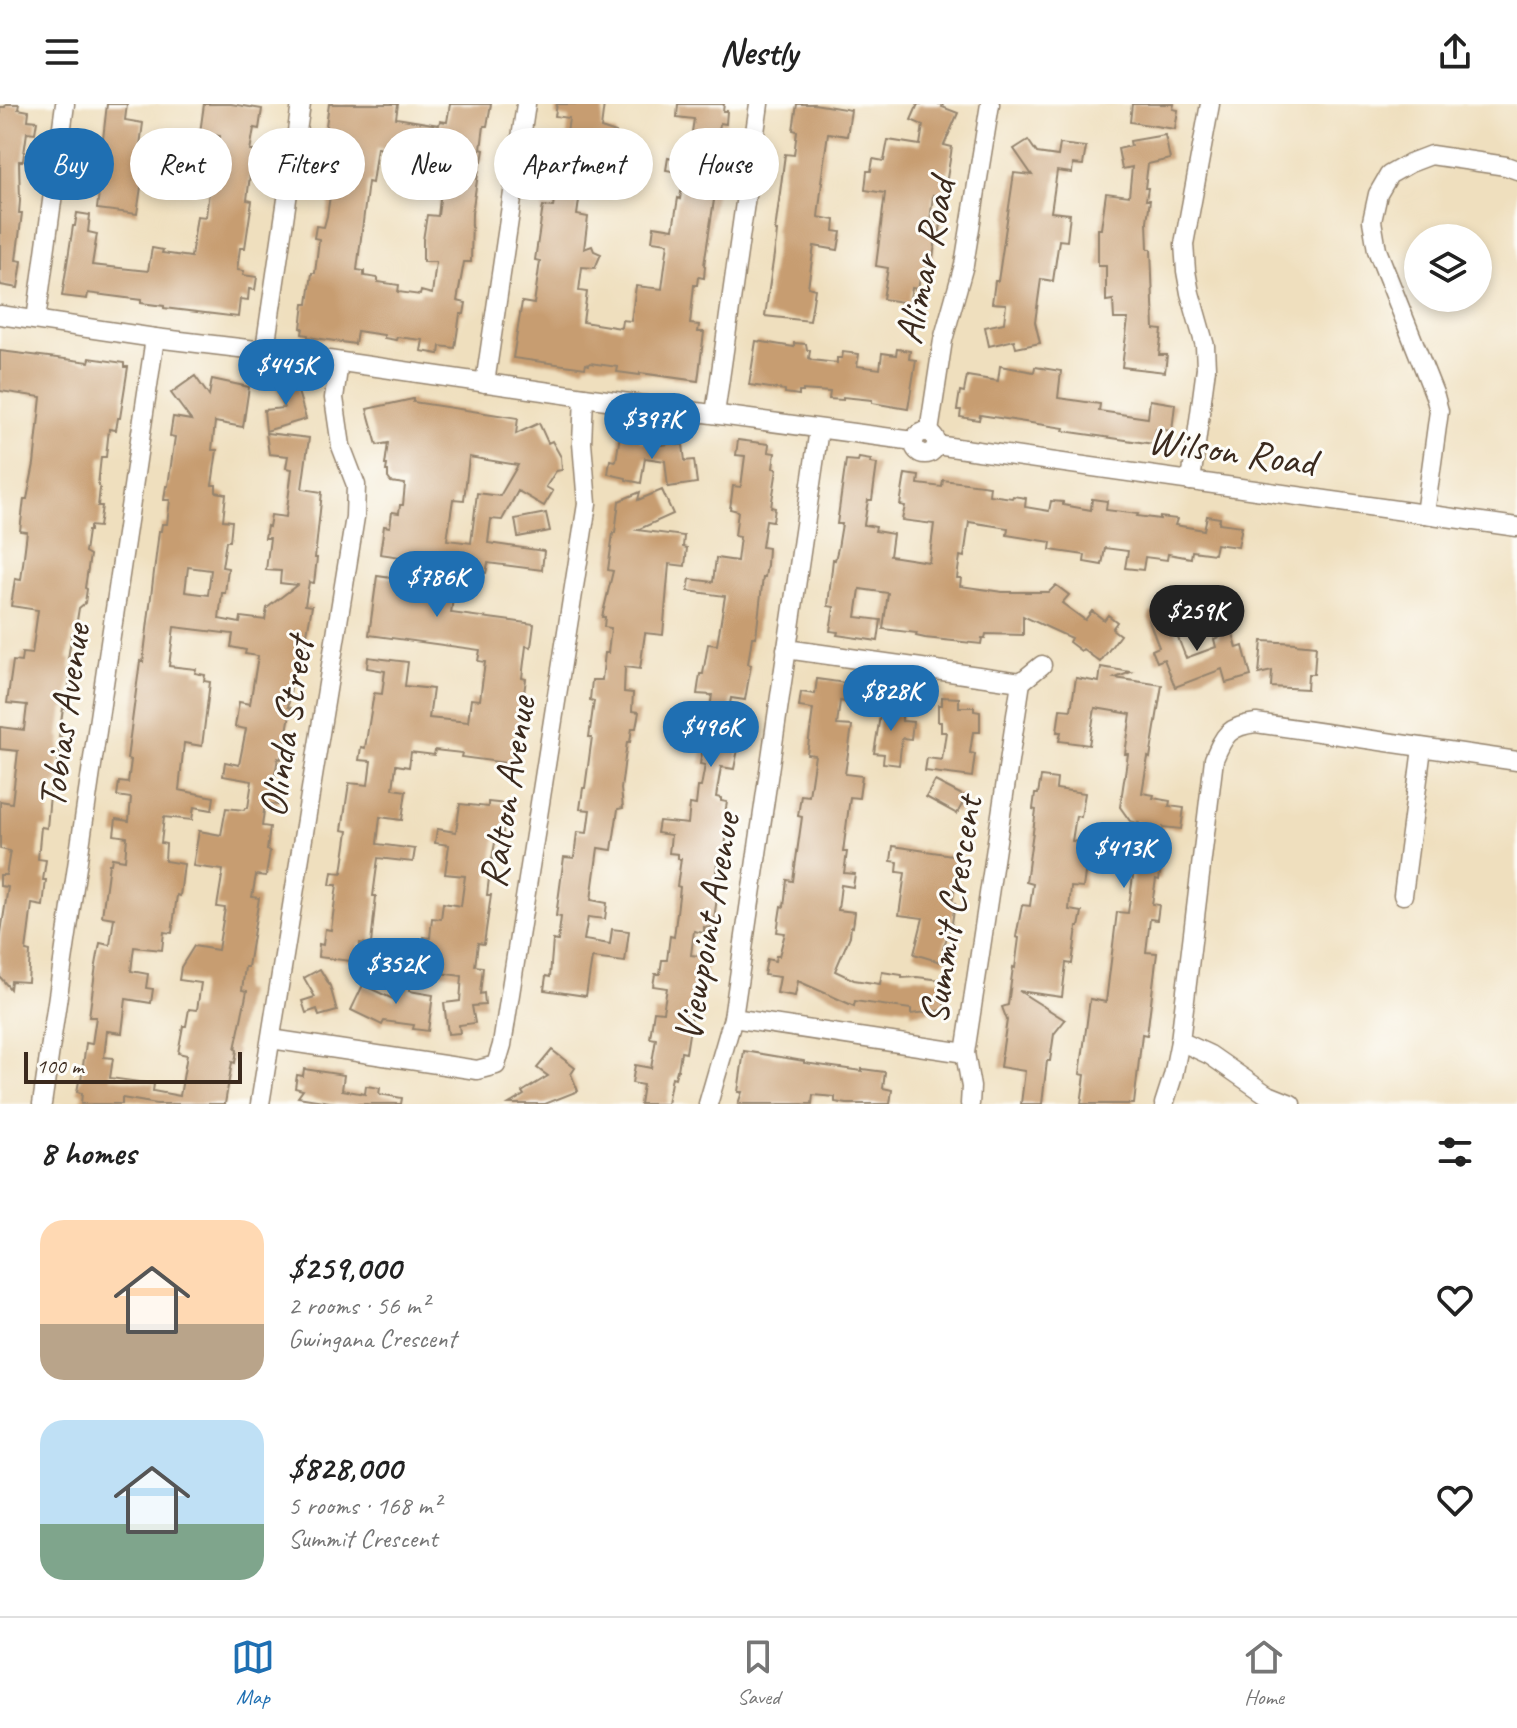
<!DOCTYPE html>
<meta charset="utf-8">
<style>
body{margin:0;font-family:Caveat,sans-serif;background:#f6f6f6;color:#222;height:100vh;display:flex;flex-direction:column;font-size:30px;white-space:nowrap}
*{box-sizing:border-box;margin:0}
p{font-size:26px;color:#767676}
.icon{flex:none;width:44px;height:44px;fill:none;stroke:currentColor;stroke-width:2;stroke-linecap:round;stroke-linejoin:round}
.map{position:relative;height:1000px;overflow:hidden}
.details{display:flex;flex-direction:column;background:#fff;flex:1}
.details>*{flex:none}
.top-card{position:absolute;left:24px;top:24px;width:800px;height:72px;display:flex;gap:16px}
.fabs{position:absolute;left:1404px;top:120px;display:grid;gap:16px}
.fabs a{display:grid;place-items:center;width:88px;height:88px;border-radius:50%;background:#fff;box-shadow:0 4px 12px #0003;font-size:40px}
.scale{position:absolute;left:24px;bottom:20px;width:218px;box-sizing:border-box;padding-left:8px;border:4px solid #3b2a1e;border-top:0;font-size:22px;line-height:28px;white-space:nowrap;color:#3b2a1e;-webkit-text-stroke:6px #fdfcf7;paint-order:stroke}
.price{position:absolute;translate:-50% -68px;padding:0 18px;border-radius:28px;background:#1f6fb2;color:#fff;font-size:26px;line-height:52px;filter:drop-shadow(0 2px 4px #0008)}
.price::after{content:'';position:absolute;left:50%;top:48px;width:24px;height:18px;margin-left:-12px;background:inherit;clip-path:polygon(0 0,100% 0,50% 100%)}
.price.current{background:#222;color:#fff}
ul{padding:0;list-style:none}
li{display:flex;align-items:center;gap:24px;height:200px;padding:0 40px}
li span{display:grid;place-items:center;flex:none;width:224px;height:160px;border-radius:24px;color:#555}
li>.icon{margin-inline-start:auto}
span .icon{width:96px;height:96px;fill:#fffc;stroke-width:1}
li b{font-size:34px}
h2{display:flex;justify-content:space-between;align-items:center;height:96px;padding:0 40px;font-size:34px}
.chip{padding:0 28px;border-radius:36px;background:#fff;box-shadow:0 4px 12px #0003;font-size:28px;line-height:72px}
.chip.current{background:#1f6fb2;color:#fff}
header{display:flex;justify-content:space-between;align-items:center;height:104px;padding:0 40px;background:#fff;font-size:36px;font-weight:600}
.menu{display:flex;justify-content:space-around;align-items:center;height:112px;border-top:2px solid #e0e0e0;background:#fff;font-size:22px;color:#767676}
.menu a{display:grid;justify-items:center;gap:4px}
.menu .current{color:#1f6fb2}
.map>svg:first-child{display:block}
.building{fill:#c79d71;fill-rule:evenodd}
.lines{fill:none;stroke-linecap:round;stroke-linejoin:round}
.minor-casing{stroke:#95846e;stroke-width:21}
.minor{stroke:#fff;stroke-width:18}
.labels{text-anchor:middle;stroke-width:6;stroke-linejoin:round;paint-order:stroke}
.street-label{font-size:40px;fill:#3b2a1e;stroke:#fdfcf7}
</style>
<header><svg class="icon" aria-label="menu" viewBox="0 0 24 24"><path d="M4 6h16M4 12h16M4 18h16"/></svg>Nestly<svg class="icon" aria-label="share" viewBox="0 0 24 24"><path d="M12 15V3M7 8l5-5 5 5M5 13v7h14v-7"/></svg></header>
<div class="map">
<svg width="1517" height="1000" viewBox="0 0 1517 1000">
<rect width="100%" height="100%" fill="#fdfcf7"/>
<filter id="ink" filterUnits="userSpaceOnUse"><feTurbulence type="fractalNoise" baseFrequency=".0125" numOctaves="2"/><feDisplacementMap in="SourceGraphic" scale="16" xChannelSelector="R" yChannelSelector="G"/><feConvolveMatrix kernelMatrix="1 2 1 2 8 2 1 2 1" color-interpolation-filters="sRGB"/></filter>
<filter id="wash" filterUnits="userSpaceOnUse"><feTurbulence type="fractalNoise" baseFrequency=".006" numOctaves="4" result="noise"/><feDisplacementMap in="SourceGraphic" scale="32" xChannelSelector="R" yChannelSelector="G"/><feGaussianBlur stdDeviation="1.8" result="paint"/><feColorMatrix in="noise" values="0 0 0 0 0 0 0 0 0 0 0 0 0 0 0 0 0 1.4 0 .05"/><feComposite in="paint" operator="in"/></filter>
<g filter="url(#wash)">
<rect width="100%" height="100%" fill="#efdfbe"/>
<g id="blocks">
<!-- building -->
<g class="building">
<path d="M6,0H19L18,5L29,7L28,16L37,17L35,29L27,28L23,57H19L20,97L19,109H22L16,156L22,157L18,184L1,181L0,178V3H5Z"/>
<path d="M107,0H127L125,16L143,19L139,49L148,51L145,76H142L137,110L97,105L99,88L88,87L89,74H93L98,44H102Z"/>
<path d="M204,0H231L262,5L259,25L254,24L250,47H254L252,60L257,61L255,72L250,71L247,96L252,97L245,144H240L237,166L244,167L243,171L257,173L255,186L249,185L248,196L240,195L238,213L164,204V202L141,199V196L88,189L87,195L62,192L73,122H75L77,109L90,111L88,128L97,130L92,161L148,167L152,144L163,146L162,149L191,153L197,112L206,113L209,87H212L220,32L200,29Z"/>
<path d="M329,0H398L396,14L439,21L440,17L447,18L450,0H491L487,22H484L481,45L484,46L482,57H480L472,109L471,158H464L457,197L466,199L464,210H460L455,244L440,242L439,250L421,247L423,236L397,233L396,236L384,234V231L357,227L355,240L308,233V231L302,230L303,224H301L304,200H308L312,169H315L319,135L314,134L316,122L324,123L327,112L339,31L325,29ZM406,34L440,39L436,64L412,61L409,83L441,87L438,112L427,111L423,136V158H436L432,190L421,187L420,191L398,188L399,181L378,178V174L364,172V167L357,166L368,78L372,79L377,44L404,48Z"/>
<path d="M557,0H604L601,24L616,29L614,43L617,44L613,69L610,68L606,93L580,89L577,111L588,113L584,145L592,142L594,147L601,150L595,164L582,163L579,187L587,188L583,218L621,224L622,216L631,217L636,182L662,185L668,139L652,137L654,122L673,125L678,94L680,95L684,69L666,66L668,54L673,55L675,46L685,48L686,40L690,41L694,15L677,13L678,0H724L723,7H727L726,20L720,19L715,56L720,57L704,161L705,162L704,174L698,173L697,181H694L690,220L699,221L698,228H704L698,277L640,269V271L617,268L618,263L590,259L589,261L586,260L585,264L513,254L522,198L534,200L540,157L535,156L543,102L553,103L558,66L562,67L569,14L555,12Z"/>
<path d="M797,0H814L851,6L847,32L828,29L821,78H822L818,113L835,116L834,127L841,128L838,146L814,142L808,183L815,185L810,217L765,212L776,137L777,127H775L785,50L794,51L797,27L793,26Z"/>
<path d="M918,0H943L942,3L958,9L944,41L952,43L944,93L933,91L930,118L941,119L939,134H936L932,160L928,159L926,170L921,169L918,185L912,184L909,199L883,195L888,164L876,162L885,89L865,86L867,67H871L873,55L884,57L888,36L920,41L923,21L911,16Z"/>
<path d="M1132,0H1174L1173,5L1178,6L1175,25L1130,18Z"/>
<path d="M1165,31L1170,55L1148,60L1145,84H1148L1146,96H1150L1147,117L1148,145H1151L1154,225L1162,226L1159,251H1167L1165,268L1122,263L1128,215H1114L1113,196L1106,197V162H1098V125H1101L1106,89L1129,92L1132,63L1122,65L1118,45L1131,42L1130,37Z"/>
<path d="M1028,36L1037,49L1058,52L1060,40L1086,43L1083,61L1073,60L1072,69L1057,67L1051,108L1070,110L1067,137L1059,136L1053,177L1041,175L1035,218L1040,239L1016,244L1014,236L989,242L985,223L1004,219L1006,200L992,199L995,177H998L1014,69L1032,71L1014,45Z"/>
<path d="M756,237L794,243V239L806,240L807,246H810L809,254L812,256L837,259V254H842L843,248L859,250L857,262L880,265L882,249L896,251L897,245L910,247L909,255L916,256L908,305L872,299V296L843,293V296L829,295L830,288L803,286V288H799V291L785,289V286L749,281Z"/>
<path d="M0,247L89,258L90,254L124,259V263H128L120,314H118L116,326L109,325L106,353H101L98,381L100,384L98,402H102L99,423L90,422V427H88L85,448L90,451L85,484L87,485L85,499L79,504L75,529H72L68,555H71L70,564L71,565L66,605L63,604L59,633H61L57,666H59L57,680H51L47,724L41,723L38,755L46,756L43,776H46L43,802L32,800L26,847L30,848L28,878L11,877L10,885L0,873V835L8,783L0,782V771H6L10,747L0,745V697L12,699L18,647L0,645V623L24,626L27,601L7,599L13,557L21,558L22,549L32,550L38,506L11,502L15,475L21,476L27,428L20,427L24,395H27L34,360L41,293L0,287Z"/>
<path d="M1000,262L1034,268L1035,263L1061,267L1058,294L1100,300L1099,307L1148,314L1150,296L1175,300L1172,327L1156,325L1154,340L1063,327L1064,324L980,311L979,316L960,313L961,306H957L960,287L964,288L967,272L998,277Z"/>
<path d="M195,272L209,292L212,275L249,283L243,323L215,318L212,346H217L212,381H216V388L226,390L223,416L232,417L230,437H226L222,463L228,464L225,489H222L219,515L240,519L241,513L265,516L267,504L297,481L280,479L281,467L266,466L270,434H265L267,422L269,423L271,411L286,413L292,365L286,364L288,352L269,350L266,329L309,334L302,385L322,388L315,454H317L314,479L309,478L305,501L312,502L302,558L295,557L288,603L291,604L287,628L284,647H282L281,655L278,654L273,681L278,682L277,687H280L278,701L265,699L262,722L270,723L267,746L270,747L266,772L256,771L252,793L259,794L248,863H245L242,886L247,887L235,945L237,946L235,959L232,958L225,1000H157L122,994V1000H81L82,989L77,988L79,977H81L86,939L92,940L96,913H89L96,861L100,839L110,841L114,814L102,812L109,760H111L112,754L125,756L127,733L114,731L116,715L129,717L131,694L117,692L119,678L128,679L131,656L127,655L140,557L143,558L159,427H161L162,420H167L170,396H164L166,382H168L175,333L170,332L173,313L191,316L171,289ZM188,463L211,466L208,491L185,488ZM174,523L233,530L231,543L246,546L245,550L258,552L250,600L239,598L235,623L246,625L239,661L225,658L223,672L252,677L248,704H245L244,706L226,704L221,731L199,727L193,762L223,766L217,803L225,804L218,846L194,842L181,863L179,876L201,879L197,906L189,905L186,922H183L178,949L187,951L180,992L153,987L154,980L110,974L113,954L104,953L107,927L122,929L126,895L151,899L153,885L146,884L148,870L131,867L134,843L162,846L164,828L172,829L177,791L180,792L184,760L165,757L166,740L161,739L164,713L192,716L194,703L212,706L214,693L179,686L184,639L202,642L210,578L204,577L205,571L195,569L196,565L169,562Z"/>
<path d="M294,274L306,315L266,327L264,306L284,304L276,279Z"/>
<path d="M413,295V298L518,314L516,330L539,319L548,339L552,337L561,353L562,366L556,367L546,383L553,387L544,402L518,387L502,416L491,415L488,439L544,447L542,466L488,459L486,469L457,465L451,509L534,520L531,543L526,542L522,574L526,575L514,660L461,653L462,649L435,646L434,651L411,648L409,663L396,661L393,685L406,687L402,716L380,713L377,740L415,745L413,758L378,754L373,792H376L371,840L360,839L358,858L318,853L319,840L323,841L325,825L331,826L337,781H330L332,768L342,769L348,727L342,726L349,679L368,681L371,657L359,656L361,643L365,644L374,589L382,590L385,567L367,564L368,553L408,558L405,582L433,585L429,614L468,618L471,595L480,596L485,558L478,557L480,546L369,531L377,472L399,475L401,453L380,450L384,422L390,423L392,408L399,409L400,401H403L405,380L391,378L388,374V367H386L387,361H385L388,339L377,341L367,305ZM469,353L518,361L500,392L477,389L471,439L447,436L453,395L464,396ZM415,454L438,457L434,487L411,483Z"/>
<path d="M620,331L640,333V337L662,341L677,339V341H683L685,357L694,356L697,379L668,383L665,357L645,354L641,379L626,376V374L608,370L610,356L616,357Z"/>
<path d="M738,336L769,340L768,348L775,349L773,364L777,365L771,403L775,404L773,417L766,416L762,443L768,444L767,461L765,473H763L756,533H752L748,560L751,561L745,596L731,594L727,617L732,618L731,621L737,622L735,635H740L734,665L721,663L716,693L721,694V697L727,698L725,710H729L723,760H717L714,785L718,786L714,816L713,815L711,824L704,823V829L694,827L691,851L708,853L704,885L702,899L694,898L686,949L681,948L678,966H677L675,974L672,973L667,1000H640L643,981L632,979L635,961L651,964L656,935L650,934L654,907L663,908L667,884L653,882L655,870H660L662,856H667L670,832L674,833L679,792L680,783L677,782L681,755H678V750L669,749L671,731L657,729L659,717L688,720L690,700L696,701L698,683H701L705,661L700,660L703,642L699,641V635L692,634L695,618L708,619L712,591L697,590L700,570H703L708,540L717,541L725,492L688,487L690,475L713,478L716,454L737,457L740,433L735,432L738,407L730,405L733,382L741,383L745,352L736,351Z"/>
<path d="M859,354L871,356L870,359L877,360L872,396H868L864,421L876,423L875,427L893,430L890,452L929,458L934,420L902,416L905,402L900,401L905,370L919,372L918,380L942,383L943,376L990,382L989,391L1012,394L1013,392L1026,394L1025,403L1049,407L1051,397L1063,398V401L1091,406L1092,395L1107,397L1106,406L1138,410L1137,412L1160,415V413L1177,415L1175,421L1204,426L1207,412L1220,414L1219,419L1242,422L1238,443L1216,440L1214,450L1192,447L1191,454L1168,450L1167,456L1145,453L1143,466L1125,464L1128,447L1105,444L1102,461L1084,458L1085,451L1050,446L1051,438L1007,431L1008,424L969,418L964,453L960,452L957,474H961L960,482L1002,488H1049L1056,481L1069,491L1062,499L1085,516L1092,507L1104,516L1108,511L1117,518L1112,525L1120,531L1100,558L1083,545L1081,547L1069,538L1071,534L1023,512V531L986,530L985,534H982L981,540L925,534L916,532L917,529L883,525L888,489L860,485L856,513L881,516L878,537L837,531L838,528L830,527L834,503L828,502L833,455L835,456L838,444L842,420H837L846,356L858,357Z"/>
<path d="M662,386L673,410L637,426L684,432L683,443L687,444L685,462L669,460L663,531L645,529L640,565L625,563L624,588L633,589L632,607L639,608L636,624H632L630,638H627L621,685L623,704L618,705L612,746L598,744L591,796L607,799L605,815L588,813L584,836L610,840L612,825L629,827L625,858L592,854L586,892L544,886L546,872L550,873L553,836L558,837L561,813L556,812L564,753L574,754L577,728L587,729L590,706L580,705L583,684H585L592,633H589L594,597L590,596L592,576H602L605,549H608L611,524L604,523L605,513H602L613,467L608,466L613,429H615L619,397L640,388L638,396Z"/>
<path d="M546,409L550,427L518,433L515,415Z"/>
<path d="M1166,503L1186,554L1216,543L1214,535L1219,533L1217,525L1231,522L1237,544L1243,542L1251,572L1226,579L1222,565L1175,583L1164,555L1157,558L1152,546L1159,543L1148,514L1150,509Z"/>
<path d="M1262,537L1296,539V540L1316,542L1314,570H1308L1307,585L1271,583L1272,567L1259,570Z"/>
<path d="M1101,563L1131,568L1115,574L1162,581L1150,654L1148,653L1142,689L1154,691L1153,694L1170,697L1169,702L1184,704L1181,725L1163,723L1157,762L1161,763L1159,776L1156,775L1152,800L1159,801L1157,816L1150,815L1146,848L1157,849L1147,931L1142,930L1134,1000H1081L1085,971L1080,970L1090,895L1106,898L1117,808L1128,809L1133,772L1112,768L1115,747L1135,750L1139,719L1130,717L1120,703L1128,650H1125L1131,610L1095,604L1089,641L1059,637L1061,628H1057L1060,605L1071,606L1076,574L1099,578Z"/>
<path d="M817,575L860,581L858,600L840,597L837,621L852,622L845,670L862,672L859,694L850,693L843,748H847L844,769L855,770L853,783L841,781L838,806L855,808L853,823L851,822L850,832L835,867L854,876L880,880L882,868L902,871V874L917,873L941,876L945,906L911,910V905L855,897L854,902L798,877L795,892L777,889L780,873L764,871L767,855L775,857L776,852H779L785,829L777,828L781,802L784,803L787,776L793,777L802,713L798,712L801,691L809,692L815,651L807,650L813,605L799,603L801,588L815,590Z"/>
<path d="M883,593L894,594L892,610L902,611V617L913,618L911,635L902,634L899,661L883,659L884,650L874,649Z"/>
<path d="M942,593L959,594V603H974V607L980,608V628H973L970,649L975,650L972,673L925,667L927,654L942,656L946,628H941V618H938V601H942Z"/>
<path d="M1041,673L1057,675L1056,685L1085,689L1081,713L1076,712L1072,737L1084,739L1082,753L1087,754L1083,784L1071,783L1069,806L1082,808L1079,823H1077L1072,860L1066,859L1062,893L1019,887L1065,916L1054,930L1050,957H1047L1042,1000H1021L1025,967L1000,963L1007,916L1002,903L1008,901L1013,863L1015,864L1019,834L1016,833L1022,801L1030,802L1033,780L1026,778L1036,706L1033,705L1035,690H1038Z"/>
<path d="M935,677L966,693L957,710L926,693Z"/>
<path d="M488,698L506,700L503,729L497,728L490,766L487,791H491L484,840L478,839L475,862L483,863L480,890L484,889L485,901L472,902L475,919L459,921L460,929L448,930L444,899L460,897L462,872L440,869L439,859H433L434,850L421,848L424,833L430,834L432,814L441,815L443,799L461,802L465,772L445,770L449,741L435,739L437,725L456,728L460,700L488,703Z"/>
<path d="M893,742L959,752L952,799H955L952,819L943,845L948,846L944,859L914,850L923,814L899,811L905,769L897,768L898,758L891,757Z"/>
<path d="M320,865L330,882L337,907L319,912L317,905L306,909L302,897L315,893L304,874Z"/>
<path d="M399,871L412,872L409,887L433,891L428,927L413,925L414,921L384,917L382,921L351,906L363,881L395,896Z"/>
<path d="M552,946L575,964L571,970L578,987L545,1000H509L524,991L522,988L548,972L537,964Z"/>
<path d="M744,947L804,957V959L862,967V965L885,968L883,984L892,986L890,1000H847L835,998V993L813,991L812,1000H738L742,988H738Z"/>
<path d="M304,965L344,971L342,986L365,990L366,982L380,984L379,990L402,994L401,1000H342L298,993L303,986L295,984L297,971L303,972Z"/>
</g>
</g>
</g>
<g filter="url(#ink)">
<use href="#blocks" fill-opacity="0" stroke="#95846e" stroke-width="2"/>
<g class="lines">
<!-- minor casing -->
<g class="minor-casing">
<g id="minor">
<path d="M0,211L155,234L256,246"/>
<path d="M36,216L65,0"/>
<path d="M266,238L301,0"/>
<path d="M273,248L584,293L914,337"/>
<path d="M485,279L526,0"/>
<path d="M715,310L759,0"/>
<circle cx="925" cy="339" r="11"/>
<path d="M929,328L943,236L964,161L990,0"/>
<path d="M936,341L1517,423"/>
<path d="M1191,377L1206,264L1205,242L1190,189L1186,167L1184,140L1210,0"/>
<path d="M1425,410L1439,307L1435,292L1377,146L1372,117L1378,90L1389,71L1410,59L1431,51L1506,62L1517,66"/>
<path d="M786,545L1021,578L965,949L971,983L970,1000"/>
<path d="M1021,578L1042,561"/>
<path d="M1403,791L1422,644"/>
<path d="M733,914L965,949"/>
<path d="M271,935L477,966L496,961L502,941L587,400L582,339L584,293"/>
<path d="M1180,937L1210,951L1266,990L1291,1000"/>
<path d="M42,1000L155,234"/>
<path d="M260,1000L355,413L356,381L341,342L334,294L339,258"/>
<path d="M708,1000L733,914L819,325"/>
<path d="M1164,1000L1173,972L1180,937L1214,655C1224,631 1229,622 1256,619L1517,657"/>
</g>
</g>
<!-- minor -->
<use href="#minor" class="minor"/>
</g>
</g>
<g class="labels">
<!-- street labels -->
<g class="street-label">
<text transform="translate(924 157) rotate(-78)" y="14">Alimar Road</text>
<text transform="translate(1232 346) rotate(8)" y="14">Wilson Road</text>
<text transform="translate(63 612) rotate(-82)" y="14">Tobias Avenue</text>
<text transform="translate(285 623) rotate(-81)" y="14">Olinda Street</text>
<text transform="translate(506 688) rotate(-81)" y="14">Ralton Avenue</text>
<text transform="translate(950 806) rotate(-81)" y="14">Summit Crescent</text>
<text transform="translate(706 823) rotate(-80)" y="14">Viewpoint Avenue</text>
</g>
</g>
</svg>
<div class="fabs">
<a><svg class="icon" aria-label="layers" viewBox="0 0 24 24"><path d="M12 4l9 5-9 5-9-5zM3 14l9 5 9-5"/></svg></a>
</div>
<div class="scale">100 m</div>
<b class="price" style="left:286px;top:303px">$445K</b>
<b class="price" style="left:652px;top:357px">$397K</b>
<b class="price" style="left:437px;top:515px">$786K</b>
<b class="price current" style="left:1197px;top:549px">$259K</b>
<b class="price" style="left:891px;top:629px">$828K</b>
<b class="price" style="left:711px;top:665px">$496K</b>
<b class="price" style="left:1124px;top:786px">$413K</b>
<b class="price" style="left:396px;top:902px">$352K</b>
<div class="top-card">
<a class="chip current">Buy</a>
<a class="chip">Rent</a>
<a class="chip">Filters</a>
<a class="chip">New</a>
<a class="chip">Apartment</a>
<a class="chip">House</a>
</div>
</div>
<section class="details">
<h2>8 homes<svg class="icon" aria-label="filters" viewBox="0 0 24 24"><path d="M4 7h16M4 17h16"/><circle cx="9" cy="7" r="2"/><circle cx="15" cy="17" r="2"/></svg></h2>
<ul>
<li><span style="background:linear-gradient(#ffd9b3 65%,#b9a48a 0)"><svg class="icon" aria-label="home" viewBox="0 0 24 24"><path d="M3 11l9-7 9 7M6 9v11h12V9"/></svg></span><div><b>$259,000</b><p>2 rooms · 56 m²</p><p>Gwingana Crescent</p></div><svg class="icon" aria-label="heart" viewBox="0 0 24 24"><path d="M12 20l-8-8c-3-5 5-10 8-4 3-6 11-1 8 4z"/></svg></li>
<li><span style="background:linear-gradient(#bfe0f5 65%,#7fa58c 0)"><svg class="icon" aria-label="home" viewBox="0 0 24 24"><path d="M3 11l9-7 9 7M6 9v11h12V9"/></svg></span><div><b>$828,000</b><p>5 rooms · 168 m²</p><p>Summit Crescent</p></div><svg class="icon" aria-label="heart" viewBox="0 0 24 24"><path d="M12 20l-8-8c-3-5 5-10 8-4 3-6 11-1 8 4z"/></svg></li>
</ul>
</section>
<nav class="menu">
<a class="current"><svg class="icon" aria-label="map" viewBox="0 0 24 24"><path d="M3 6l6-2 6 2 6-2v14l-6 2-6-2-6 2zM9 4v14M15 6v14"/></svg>Map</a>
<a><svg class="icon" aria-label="saved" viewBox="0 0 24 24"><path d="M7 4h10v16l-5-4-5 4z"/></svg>Saved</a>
<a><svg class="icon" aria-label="home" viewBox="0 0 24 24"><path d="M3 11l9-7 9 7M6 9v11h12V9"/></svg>Home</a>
</nav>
